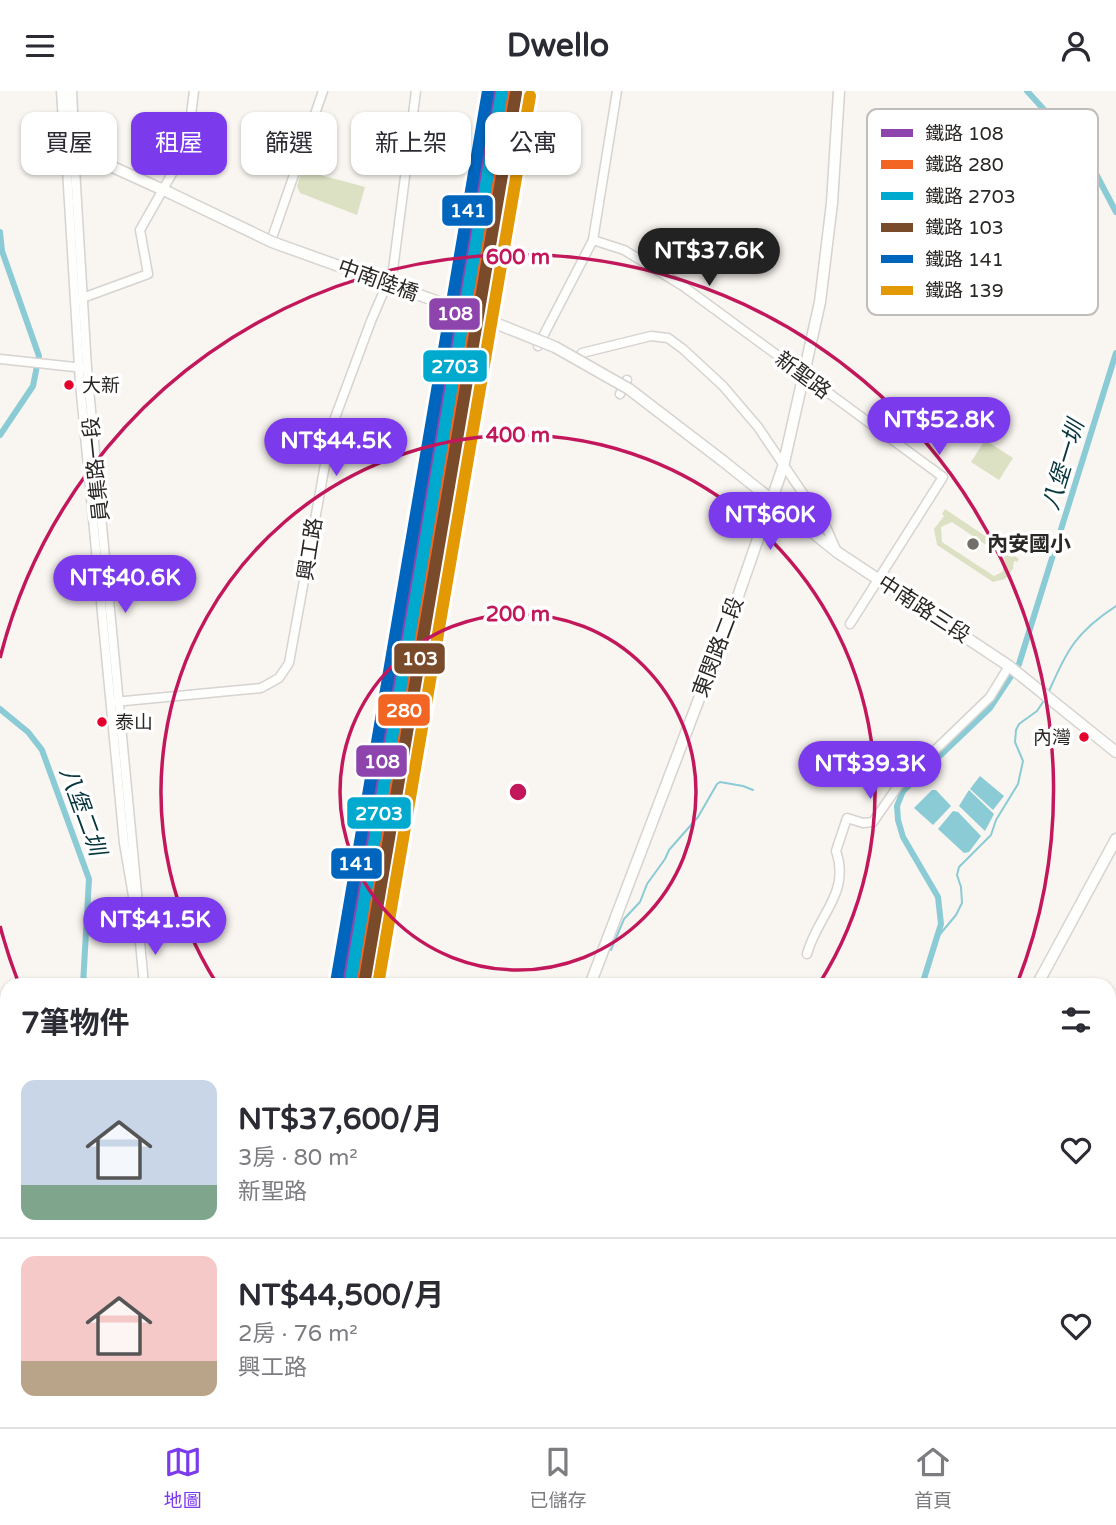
<!DOCTYPE html>
<html lang="zh-TW">
<meta charset="utf-8">
<style>
body{margin:0;font-family:"Varela Round","Noto Sans TC",sans-serif;background:#f2f2f3;color:#2b2b33;height:100vh;display:flex;flex-direction:column;font-size:26px;white-space:nowrap}
*{box-sizing:border-box;margin:0}
p{font-size:23px;color:#7c7c81}
.icon{flex:none;width:38px;height:38px;fill:none;stroke:currentColor;stroke-width:2;stroke-linecap:round;stroke-linejoin:round}
.map{position:relative;flex:1;overflow:hidden}
.details{position:absolute;left:0px;top:887px;width:1116px;height:450px;display:flex;flex-direction:column;background:#fff;border-radius:21px 21px 0 0;box-shadow:0 2px 5px #0004}
.details>*{flex:none}
.guide{position:absolute;left:21px;top:21px;width:700px;height:63px;display:flex;gap:14px}
.price{position:absolute;translate:-50% -60px;padding:0 16px;border-radius:24px;background:#7c3aed;color:#fff;font-size:23px;line-height:46px;filter:drop-shadow(0 2px 4px #0008)}
.price::after{content:'';position:absolute;left:50%;top:42px;width:21px;height:16px;margin-left:-10px;background:inherit;clip-path:polygon(0 0,100% 0,50% 100%)}
.price.current{background:#222;color:#fff}
ul{padding:0;list-style:none}
li{display:flex;align-items:center;gap:21px;height:175px;padding:0 21px}
li+li{border-top:2px solid #e1e1e2}
li span{display:grid;place-items:center;flex:none;width:196px;height:140px;border-radius:14px;color:#555}
li>.icon{margin-inline-start:auto}
span .icon{width:84px;height:84px;fill:#fffc;stroke-width:1}
li b{font-size:30px}
h2{display:flex;justify-content:space-between;align-items:center;height:84px;padding:0 21px;font-size:30px}
.tag{padding:0 24px;border-radius:14px;background:#fff;box-shadow:0 2px 5px #0004;font-size:24px;line-height:63px}
.tag.current{background:#7c3aed;color:#fff}
header{display:flex;justify-content:space-between;align-items:center;height:91px;padding:0 21px;background:#fff;font-size:32px;font-weight:700}
.tab-bar{display:flex;justify-content:space-around;align-items:center;height:98px;border-top:2px solid #e1e1e2;background:#fff;font-size:19px;color:#7c7c81}
.tab-bar a{display:grid;justify-items:center;gap:4px}
.tab-bar .current{color:#7c3aed}
.map>svg:first-child{display:block}
.green{fill:#dce1c3;fill-rule:evenodd}
.water{fill:#8acbd5}
.lines{fill:none;stroke-linecap:round;stroke-linejoin:round}
.stream{stroke:#8acbd5;stroke-width:2}
.canal{stroke:#8acbd5;stroke-width:6}
.minor-casing{stroke:#d6d3d0;stroke-width:11}
.major-casing{stroke:#d6d3d0;stroke-width:13}
.minor{stroke:#fefefd;stroke-width:8}
.major{stroke:#fefefd;stroke-width:10}
.rail-casing{stroke:#dbdad8;stroke-width:4.5}
.rail{stroke:#fff;stroke-width:2;stroke-dasharray:5;stroke-linecap:butt}
.major-bridge-casing{stroke:#d6d3d0;stroke-width:13;stroke-linecap:butt}
.major-bridge{stroke:#fefefd;stroke-width:10}
.rail-1-casing{stroke:#fff;stroke-width:18}
.rail-2-casing{stroke:#fff;stroke-width:18}
.rail-3-casing{stroke:#fff;stroke-width:18}
.rail-4-casing{stroke:#fff;stroke-width:18}
.rail-5-casing{stroke:#fff;stroke-width:18}
.rail-6-casing{stroke:#fff;stroke-width:18}
.rail-1{stroke:#8e44ad;stroke-width:12}
.rail-2{stroke:#f26522;stroke-width:12}
.rail-3{stroke:#00a9ce;stroke-width:12}
.rail-4{stroke:#7a4b2a;stroke-width:12}
.rail-5{stroke:#0065bd;stroke-width:12}
.rail-6{stroke:#e29904;stroke-width:12}
.ring{fill:none;stroke:#c2185b;stroke-width:3.5}
.bus-dot{fill:#e4002b;stroke:#fff;stroke-width:2.5}
.poi-dot{fill:#726f6b;stroke:#fff;stroke-width:2.5}
.labels{text-anchor:middle;stroke-width:7;stroke-linejoin:round;paint-order:stroke}
.bus-label{font-size:19px;fill:#2a2724;stroke:#fff;text-anchor:start}
.street-label{font-size:21px;fill:#2a2724;stroke:#fff}
.poi-label{font-size:21px;font-weight:bold;fill:#2a2724;stroke:#fff;text-anchor:start}
.water-label{font-size:23px;font-style:italic;fill:#07363d;stroke:#fff}
.key{fill:#fff;stroke:#bfbebd;stroke-width:2}
.key-label{font-size:19px;fill:#2a2724}
.centre{fill:#c2185b;stroke:#fff;stroke-width:3.5}
.ring-label{font-size:21px;text-anchor:middle;font-weight:bold;fill:#c2185b;stroke:#fff;stroke-width:7;stroke-linejoin:round;paint-order:stroke}
.line-badge{stroke:#fff;stroke-width:2.5}
.badge-label{font-size:19px;text-anchor:middle;font-weight:bold;fill:#fff}
</style>
<header><svg class="icon" aria-label="menu" viewBox="0 0 24 24"><path d="M4 6h16M4 12h16M4 18h16"/></svg>Dwello<svg class="icon" aria-label="person" viewBox="0 0 24 24"><circle cx="12" cy="8" r="4"/><path d="M4 21q1-7 8-7t8 7"/></svg></header>
<div class="map">
<svg width="1116" height="1336" viewBox="0 0 1116 1336">
<rect width="100%" height="100%" fill="#f9f5f0"/>
<!-- green -->
<g class="green">
<path d="M302,79L365,96L357,124L300,102L297,95Z"/>
<path d="M985,349L1013,367L999,389L971,371Z"/>
<path d="M945,418L1019,468L1017,471L1014,470L1013,478L1005,488L993,491L937,454L934,438L944,425L942,423ZM952,431L1004,466L1005,474L1002,481L994,485L942,451L941,436Z"/>
<path d="M1116,1068V1240L1110,1231V1082Z"/>
</g>
<!-- water -->
<g class="water">
<path d="M980,685L1004,705L993,719L970,698Z"/>
<path d="M932,699H936L951,715L933,734L914,717Z"/>
<path d="M969,699L994,723L985,740L959,715Z"/>
<path d="M953,720L958,721L981,745L969,761L964,762L938,738Z"/>
</g>
<g class="lines">
<!-- stream -->
<g class="stream">
<path d="M504,18L507,0"/>
<path d="M1049,600C1068,558 1076,541 1116,515"/>
<path d="M936,848L956,824L962,812L961,796L957,784L959,776L991,744L996,729L1018,693L1023,670L1015,651L1016,639L1019,633L1037,620L1045,608"/>
<path d="M611,859L624,828L640,811L647,793L665,768L669,759L698,726L717,693L720,691L743,695L753,699"/>
</g>
<!-- canal -->
<g class="canal">
<path d="M1027,0L1078,56L1094,79L1116,121"/>
<path d="M0,141L2,160L39,265L33,295L0,344"/>
<path d="M0,618L28,641L42,659L89,788L83,894"/>
<path d="M922,894L941,833L938,806L903,746L898,729L897,715L903,700L990,617L1019,573L1116,262"/>
<path d="M0,1075L7,1064"/>
<path d="M876,1336L882,1330"/>
</g>
<!-- minor casing -->
<g class="minor-casing">
<g id="minor">
<path d="M74,61L87,277L138,813"/>
<path d="M66,62L80,292L124,752L139,840L144,894"/>
<path d="M273,144L323,0"/>
<path d="M593,149L624,159L683,195L943,386L850,533"/>
<path d="M77,209L148,183L140,139L187,56L194,0"/>
<path d="M538,255L593,149L617,0"/>
<path d="M582,262L651,245L668,247L683,258L723,295L758,336L827,438L837,461"/>
<path d="M0,268L84,277"/>
<path d="M620,303L627,289"/>
<path d="M114,611L261,597L279,587L289,572L332,335L371,230L393,179L416,0"/>
<path d="M807,863C817,825 851,802 836,760L847,727L863,732L873,731L898,695L990,606L1009,575"/>
<path d="M0,1324L7,1318"/>
<path d="M188,1330L189,1336"/>
</g>
</g>
<!-- major casing -->
<g class="major-casing">
<g id="major">
<path d="M62,0L66,62L84,63L170,102"/>
<path d="M71,0L74,61"/>
<path d="M723,370L837,461L1009,575L1116,661"/>
<path d="M590,894L737,508L783,376L820,211L832,112L839,0"/>
<path d="M1037,894L1116,748"/>
<path d="M421,1336L423,1330"/>
<path d="M926,1336L930,1330"/>
</g>
</g>
<!-- minor -->
<use href="#minor" class="minor"/>
<!-- major -->
<use href="#major" class="major"/>
<!-- rail casing -->
<g class="rail-casing">
<path id="rail" d="M490,50L493,0"/>
</g>
<!-- rail -->
<use href="#rail" class="rail"/>
<!-- major-bridge casing -->
<g class="major-bridge-casing">
<path id="major-bridge" d="M170,102L272,151L475,224L555,256L629,298L723,370"/>
</g>
<!-- major-bridge -->
<use href="#major-bridge" class="major-bridge"/>
<!-- rail-1 casing -->
<g class="rail-1-casing">
<path id="rail-1" d="M346,894L449,248L476,125L496,0"/>
</g>
<!-- rail-2 casing -->
<g class="rail-2-casing">
<path id="rail-2" d="M360,894L463,251L490,127L510,2"/>
</g>
<!-- rail-3 casing -->
<g class="rail-3-casing">
<path id="rail-3" d="M350,894L502,0"/>
</g>
<!-- rail-4 casing -->
<g class="rail-4-casing">
<path id="rail-4" d="M364,894L516,2"/>
</g>
<!-- rail-5 casing -->
<g class="rail-5-casing">
<path id="rail-5" d="M336,892L488,0"/>
</g>
<!-- rail-6 casing -->
<g class="rail-6-casing">
<path id="rail-6" d="M378,894L530,5"/>
</g>
<!-- rail-1 -->
<use href="#rail-1" class="rail-1"/>
<!-- rail-2 -->
<use href="#rail-2" class="rail-2"/>
<!-- rail-3 -->
<use href="#rail-3" class="rail-3"/>
<!-- rail-4 -->
<use href="#rail-4" class="rail-4"/>
<!-- rail-5 -->
<use href="#rail-5" class="rail-5"/>
<!-- rail-6 -->
<use href="#rail-6" class="rail-6"/>
</g>
<!-- distance rings -->
<g class="ring">
<circle cx="518" cy="701" r="178"/>
<path d="M217 893A357 357 0 1 1 819 893"/>
<path d="M19 893A535 535 0 0 1 0 835M0 567A535 535 0 1 1 1017 893"/>
</g>
<!-- markers -->
<g class="bus-dot">
<circle cx="69" cy="294" r="6"/>
<circle cx="102" cy="631" r="6"/>
<circle cx="1084" cy="646" r="6"/>
</g>
<circle class="poi-dot" cx="973" cy="453" r="7"/>
<g class="labels">
<!-- bus labels -->
<g class="bus-label">
<text x="82" y="301">大新</text>
<text x="115" y="638">泰山</text>
<text x="1071" y="653" text-anchor="end">內灣</text>
</g>
<!-- street labels -->
<g class="street-label">
<text transform="translate(378 189) rotate(20)" y="7">中南陸橋</text>
<text transform="translate(803 284) rotate(37)" y="7">新聖路</text>
<text transform="translate(96 378) rotate(-96)" y="7">員集路一段</text>
<text transform="translate(310 458) rotate(-81)" y="7">興工路</text>
<text transform="translate(924 518) rotate(33)" y="7">中南路三段</text>
<text transform="translate(718 556) rotate(-69)" y="7">東閔路二段</text>
</g>
<!-- poi labels -->
<g class="poi-label">
<text x="987" y="460">內安國小</text>
</g>
<!-- water labels -->
<g class="water-label">
<text transform="translate(1063 374) rotate(-73)" y="8">八堡一圳</text>
<text transform="translate(83 720) rotate(70)" y="8">八堡二圳</text>
</g>
</g>
<!-- legend -->
<rect x="867" y="18" width="231" height="206" rx="10" class="key"/>
<rect x="881" y="38" width="32" height="8" fill="#8e44ad"/>
<rect x="881" y="69" width="32" height="9" fill="#f26522"/>
<rect x="881" y="101" width="32" height="8" fill="#00a9ce"/>
<rect x="881" y="132" width="32" height="9" fill="#7a4b2a"/>
<rect x="881" y="164" width="32" height="8" fill="#0065bd"/>
<rect x="881" y="195" width="32" height="9" fill="#e29904"/>
<g class="key-label">
<text x="925" y="49">鐵路 108</text>
<text x="925" y="80">鐵路 280</text>
<text x="925" y="112">鐵路 2703</text>
<text x="925" y="143">鐵路 103</text>
<text x="925" y="175">鐵路 141</text>
<text x="925" y="206">鐵路 139</text>
</g>
<circle cx="518" cy="701" r="10" class="centre"/>
<g class="ring-label">
<text x="518" y="173">600 m</text>
<text x="518" y="351">400 m</text>
<text x="518" y="530">200 m</text>
</g>
<g class="line-badge">
<rect x="441" y="103" width="53" height="33" rx="7" fill="#0065bd"/>
<rect x="428" y="206" width="53" height="34" rx="7" fill="#8e44ad"/>
<rect x="422" y="258" width="66" height="34" rx="7" fill="#00a9ce"/>
<rect x="393" y="551" width="53" height="33" rx="7" fill="#7a4b2a"/>
<rect x="377" y="602" width="54" height="34" rx="7" fill="#f26522"/>
<rect x="355" y="653" width="53" height="34" rx="7" fill="#8e44ad"/>
<rect x="346" y="705" width="66" height="34" rx="7" fill="#00a9ce"/>
<rect x="330" y="756" width="53" height="33" rx="7" fill="#0065bd"/>
</g>
<g class="badge-label">
<text x="468" y="126">141</text>
<text x="455" y="229">108</text>
<text x="455" y="282">2703</text>
<text x="420" y="574">103</text>
<text x="404" y="626">280</text>
<text x="382" y="677">108</text>
<text x="379" y="729">2703</text>
<text x="356" y="779">141</text>
</g>
</svg>
<b class="price current" style="left:709px;top:197px">NT$37.6K</b>
<b class="price" style="left:939px;top:366px">NT$52.8K</b>
<b class="price" style="left:336px;top:387px">NT$44.5K</b>
<b class="price" style="left:770px;top:461px">NT$60K</b>
<b class="price" style="left:125px;top:524px">NT$40.6K</b>
<b class="price" style="left:870px;top:710px">NT$39.3K</b>
<b class="price" style="left:155px;top:866px">NT$41.5K</b>
<div class="guide">
<a class="tag">買屋</a>
<a class="tag current">租屋</a>
<a class="tag">篩選</a>
<a class="tag">新上架</a>
<a class="tag">公寓</a>
</div>
<section class="details">
<h2>7筆物件<svg class="icon" aria-label="filters" viewBox="0 0 24 24"><path d="M4 7h16M4 17h16"/><circle cx="9" cy="7" r="2"/><circle cx="15" cy="17" r="2"/></svg></h2>
<ul>
<li><span style="background:linear-gradient(#c9d6e8 75%,#7fa58c 0)"><svg class="icon" aria-label="home" viewBox="0 0 24 24"><path d="M3 11l9-7 9 7M6 9v11h12V9"/></svg></span><div><b>NT$37,600/月</b><p>3房 · 80 m²</p><p>新聖路</p></div><svg class="icon" aria-label="heart" viewBox="0 0 24 24"><path d="M12 20l-8-8c-3-5 5-10 8-4 3-6 11-1 8 4z"/></svg></li>
<li><span style="background:linear-gradient(#f6c9c9 75%,#b9a48a 0)"><svg class="icon" aria-label="home" viewBox="0 0 24 24"><path d="M3 11l9-7 9 7M6 9v11h12V9"/></svg></span><div><b>NT$44,500/月</b><p>2房 · 76 m²</p><p>興工路</p></div><svg class="icon" aria-label="heart" viewBox="0 0 24 24"><path d="M12 20l-8-8c-3-5 5-10 8-4 3-6 11-1 8 4z"/></svg></li>
</ul>
</section>
</div>
<nav class="tab-bar">
<a class="current"><svg class="icon" aria-label="map" viewBox="0 0 24 24"><path d="M3 6l6-2 6 2 6-2v14l-6 2-6-2-6 2zM9 4v14M15 6v14"/></svg>地圖</a>
<a><svg class="icon" aria-label="saved" viewBox="0 0 24 24"><path d="M7 4h10v16l-5-4-5 4z"/></svg>已儲存</a>
<a><svg class="icon" aria-label="home" viewBox="0 0 24 24"><path d="M3 11l9-7 9 7M6 9v11h12V9"/></svg>首頁</a>
</nav>
